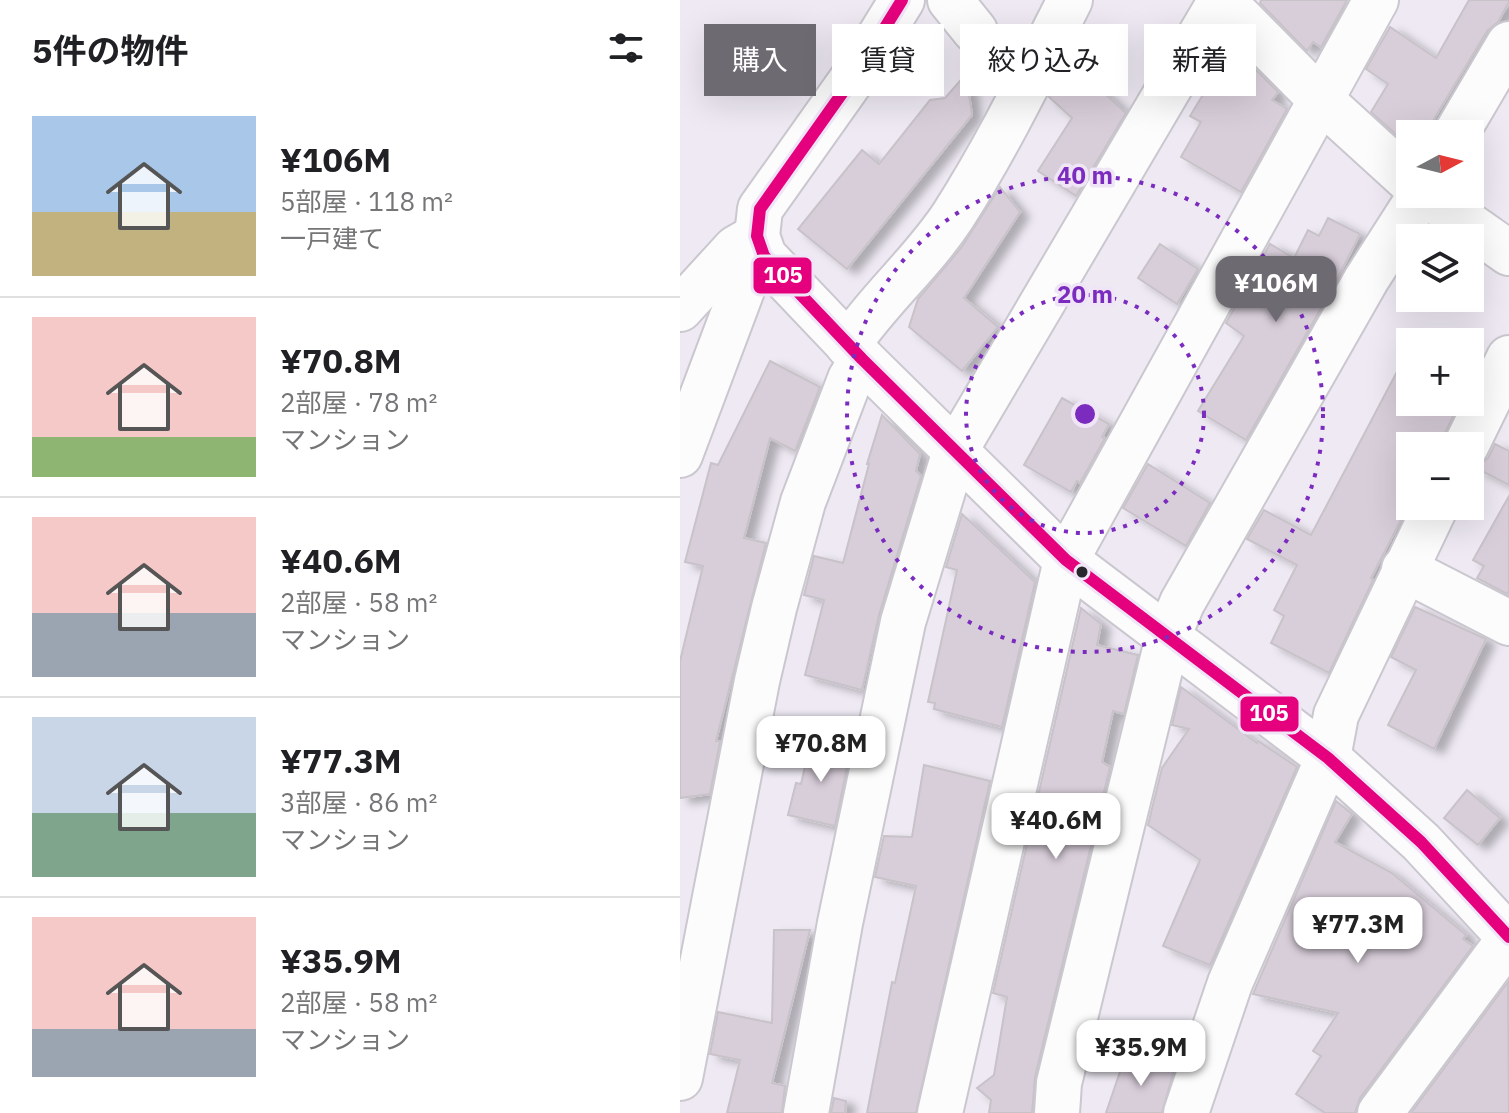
<!DOCTYPE html>
<html lang="ja">
<meta charset="utf-8">
<style>
body{margin:0;font-family:"IBM Plex Sans","Noto Sans JP",sans-serif;background:#f2f2f2;color:#202124;height:100vh;display:flex;flex-direction:column;font-size:30px;white-space:nowrap}
*{box-sizing:border-box;margin:0}
p{font-size:26px;color:#757577}
.icon{flex:none;width:44px;height:44px;fill:none;stroke:currentColor;stroke-width:2;stroke-linecap:round;stroke-linejoin:round}
.map{position:relative;flex:1;overflow:hidden}
.details{display:flex;flex-direction:column;background:#fff;width:680px}
.details>*{flex:none}
.top-card{position:absolute;left:24px;top:24px;width:684px;height:72px;display:flex;gap:16px}
.needle{width:52px;rotate:83deg}
.buttons{position:absolute;left:716px;top:120px;display:grid;gap:16px}
.buttons a{display:grid;place-items:center;width:88px;height:88px;border-radius:0px;background:#fff;box-shadow:0 8px 32px #0002;font-size:40px}
.price{position:absolute;translate:-50% -68px;padding:0 18px;border-radius:16px;background:#fff;color:#222;font-size:26px;line-height:52px;filter:drop-shadow(0 2px 4px #0008)}
.price::after{content:'';position:absolute;left:50%;top:48px;width:24px;height:18px;margin-left:-12px;background:inherit;clip-path:polygon(0 0,100% 0,50% 100%)}
.price.active{background:#6e6a72;color:#fff}
ul{padding:0;list-style:none}
li{display:flex;align-items:center;gap:24px;height:200px;padding:0 32px}
li+li{border-top:2px solid #e0e0e0}
li span{display:grid;place-items:center;flex:none;width:224px;height:160px;border-radius:0px;color:#555}
li>.icon{margin-inline-start:auto}
span .icon{width:96px;height:96px;fill:#fffc;stroke-width:1}
li b{font-size:34px}
h2{display:flex;justify-content:space-between;align-items:center;height:96px;padding:0 32px;font-size:34px}
.chip{padding:0 28px;border-radius:0px;background:#fff;box-shadow:0 8px 32px #0002;font-size:28px;line-height:72px}
.chip.active{background:#6e6a72;color:#fff}
main{display:flex;flex:1;min-height:0}
.map>svg:first-child{display:block}
.building{fill:#d8ceda;stroke:#c8c2c9;stroke-width:2;filter:url(#shadow)}
.lines{fill:none;stroke-linecap:round;stroke-linejoin:round}
.street-casing{stroke:#cbc7cf;stroke-width:48}
.secondary-casing{stroke:#cbc7cf;stroke-width:48}
.street{stroke:#fcfcfd;stroke-width:44}
.secondary{stroke:#fcfcfd;stroke-width:44}
.bus-1-casing{stroke:#efe5f7;stroke-width:18}
.bus-1{stroke:#e5007d;stroke-width:12}
.ring{fill:none;stroke:#7b2cbf;stroke-width:4;stroke-dasharray:4 8}
.bus-dot{fill:#29252c;stroke:#efe5f7;stroke-width:3}
.centre{fill:#7b2cbf;stroke:#efe5f7;stroke-width:4}
.ring-label{font-size:24px;text-anchor:middle;font-weight:bold;fill:#7b2cbf;stroke:#efe5f7;stroke-width:7;stroke-linejoin:round;paint-order:stroke}
.line-badge{stroke:#efe5f7;stroke-width:3}
.badge-label{font-size:22px;text-anchor:middle;font-weight:bold;fill:#fff}
</style>
<main>
<section class="details">
<h2>5件の物件<svg class="icon" aria-label="filters" viewBox="0 0 24 24"><path d="M4 7h16M4 17h16"/><circle cx="9" cy="7" r="2"/><circle cx="15" cy="17" r="2"/></svg></h2>
<ul>
<li><span style="background:linear-gradient(#a9c7e8 60%,#c2b280 0)"><svg class="icon" aria-label="home" viewBox="0 0 24 24"><path d="M3 11l9-7 9 7M6 9v11h12V9"/></svg></span><div><b>¥106M</b><p>5部屋 · 118 m²</p><p>一戸建て</p></div></li>
<li><span style="background:linear-gradient(#f6c9c9 75%,#8fb573 0)"><svg class="icon" aria-label="home" viewBox="0 0 24 24"><path d="M3 11l9-7 9 7M6 9v11h12V9"/></svg></span><div><b>¥70.8M</b><p>2部屋 · 78 m²</p><p>マンション</p></div></li>
<li><span style="background:linear-gradient(#f6c9c9 60%,#9aa5b1 0)"><svg class="icon" aria-label="home" viewBox="0 0 24 24"><path d="M3 11l9-7 9 7M6 9v11h12V9"/></svg></span><div><b>¥40.6M</b><p>2部屋 · 58 m²</p><p>マンション</p></div></li>
<li><span style="background:linear-gradient(#c9d6e8 60%,#7fa58c 0)"><svg class="icon" aria-label="home" viewBox="0 0 24 24"><path d="M3 11l9-7 9 7M6 9v11h12V9"/></svg></span><div><b>¥77.3M</b><p>3部屋 · 86 m²</p><p>マンション</p></div></li>
<li><span style="background:linear-gradient(#f6c9c9 70%,#9aa5b1 0)"><svg class="icon" aria-label="home" viewBox="0 0 24 24"><path d="M3 11l9-7 9 7M6 9v11h12V9"/></svg></span><div><b>¥35.9M</b><p>2部屋 · 58 m²</p><p>マンション</p></div></li>
</ul>
</section>
<div class="map">
<svg width="829" height="1113" viewBox="0 0 829 1113">
<defs>
<filter id="shadow"><feDropShadow dx="9" dy="5" stdDeviation="4" flood-color="#0004"/></filter>
</defs>
<rect width="100%" height="100%" fill="#eee9f3"/>
<!-- building -->
<g class="building">
<path d="M581,0H667L641,47L633,42L627,51L580,3Z"/>
<path d="M789,0H829V2L818,22L807,31L745,134H730V147L691,112L708,84L686,69L710,27L756,58Z"/>
<path d="M546,40L598,92L592,100L607,109L561,192L501,157L521,122L510,116L524,93L521,91L538,62L535,60Z"/>
<path d="M388,60L446,113L396,196L358,171L392,118L369,97Z"/>
<path d="M286,74L292,115L167,269L118,229L182,150L199,164L250,100L265,98Z"/>
<path d="M320,187L340,212L284,298L318,327L282,371L229,327L238,299L281,248Z"/>
<path d="M648,218L680,234L653,287L566,440L518,411L564,336L546,323L590,244L614,258L628,230L639,236Z"/>
<path d="M480,244L518,269L497,304L458,278Z"/>
<path d="M730,347V402H780L764,435L761,446H730V502L691,578L693,580L649,673L591,643L604,616L594,610L617,565L567,539L584,510L631,535Z"/>
<path d="M90,361L140,387L115,451L90,438L64,538L86,543L36,741H40L30,794L0,798V661L23,566L5,562L31,463L38,465Z"/>
<path d="M382,398L429,424L422,437L425,438L400,483L397,481L391,492L344,465Z"/>
<path d="M202,415L240,454L236,471L241,476L199,615L182,690L125,675L144,600L124,595L134,556L163,563L189,464H187Z"/>
<path d="M815,444L829,451V485L796,468L808,458Z"/>
<path d="M468,464L530,503L506,546L443,508Z"/>
<path d="M829,496V591L827,594L797,578L804,566L793,560Z"/>
<path d="M282,514L355,582L322,727L254,709L255,703L248,702L277,570L266,567Z"/>
<path d="M735,607L806,639L754,749L708,725L736,670L711,657Z"/>
<path d="M401,608L421,624L417,645L458,655L444,714L433,711L422,762L430,767L355,1077L352,1113H309L311,1100L297,1088L314,1075L327,997L313,993Z"/>
<path d="M501,687L577,743L578,741L617,767L530,965L483,946L520,860L468,825L482,768L509,729L492,725Z"/>
<path d="M141,740L171,747L155,826L108,815L116,783L121,784L129,749L138,751Z"/>
<path d="M244,765L310,781L236,1113H187L212,982L215,983L236,886L195,877L204,836L232,837Z"/>
<path d="M787,790L820,818L798,845L764,818Z"/>
<path d="M656,801L672,814L655,842L712,873L786,935L783,939L793,946L680,1098L675,1113H645L616,1094L641,1056L633,1051L658,1013L573,994Z"/>
<path d="M94,930H130L92,1083L105,1086L102,1113H47L60,1060L30,1054L38,1012L92,1023Z"/>
<path d="M828,982L829,1113H731Z"/>
<path d="M446,1054L494,1070L482,1113H426Z"/>
<path d="M154,1098L166,1101L165,1113H151Z"/>
</g>
<g class="lines">
<!-- street casing -->
<g class="street-casing">
<g id="street">
<path d="M270,0L295,31"/>
<path d="M542,0L640,99L730,181"/>
<path d="M776,134L829,44"/>
<path d="M745,194L829,253"/>
<path d="M0,309L56,248L77,236"/>
<path d="M168,345C199,299 242,263 273,216C317,147 353,73 390,0"/>
<path d="M786,446L829,358"/>
<path d="M0,455L68,274L84,256"/>
<path d="M724,569L829,623"/>
<path d="M0,1078L77,681L94,608L123,502L170,379L182,359"/>
<path d="M126,1113L160,923L223,622L275,451L541,0"/>
<path d="M260,1113L386,560L696,0"/>
<path d="M377,1113L379,1083L488,637L502,603L686,280L741,194"/>
<path d="M506,1113L550,983L648,758L656,715L756,506"/>
<path d="M700,1113L829,939"/>
</g>
</g>
<!-- secondary casing -->
<g class="secondary-casing">
<path id="secondary" d="M222,0L180,68L80,209L77,236L84,256L182,359L386,560L648,758L741,842L829,937"/>
</g>
<!-- street -->
<use href="#street" class="street"/>
<!-- secondary -->
<use href="#secondary" class="secondary"/>
<!-- bus-1 casing -->
<g class="bus-1-casing">
<path id="bus-1" d="M222,0L180,68L80,209L77,236L84,256L182,359L386,560L648,758L741,842L829,937"/>
</g>
<!-- bus-1 -->
<use href="#bus-1" class="bus-1"/>
</g>
<!-- distance rings -->
<g class="ring">
<circle cx="405" cy="414" r="119"/>
<circle cx="405" cy="414" r="238"/>
</g>
<!-- markers -->
<circle class="bus-dot" cx="402" cy="572" r="7"/>
<circle cx="405" cy="414" r="12" class="centre"/>
<g class="ring-label">
<text x="405" y="184">40 m</text>
<text x="405" y="303">20 m</text>
</g>
<g class="line-badge">
<rect x="72" y="256" width="61" height="39" rx="8" fill="#e5007d"/>
<rect x="559" y="695" width="61" height="38" rx="8" fill="#e5007d"/>
</g>
<g class="badge-label">
<text x="103" y="283">105</text>
<text x="589" y="721">105</text>
</g>
</svg>
<div class="buttons">
<a><svg class="needle" viewBox="-14 -14 28 28"><path d="M0-13l5 13h-10z" fill="#e53935"/><path d="M0 13l5-13h-10z" fill="#757577"/></svg></a>
<a><svg class="icon" aria-label="layers" viewBox="0 0 24 24"><path d="M12 4l9 5-9 5-9-5zM3 14l9 5 9-5"/></svg></a>
<a>+</a>
<a>−</a>
</div>
<b class="price active" style="left:596px;top:324px">¥106M</b>
<b class="price" style="left:141px;top:784px">¥70.8M</b>
<b class="price" style="left:376px;top:861px">¥40.6M</b>
<b class="price" style="left:678px;top:965px">¥77.3M</b>
<b class="price" style="left:461px;top:1088px">¥35.9M</b>
<div class="top-card">
<a class="chip active">購入</a>
<a class="chip">賃貸</a>
<a class="chip">絞り込み</a>
<a class="chip">新着</a>
</div>
</div>
</main>
